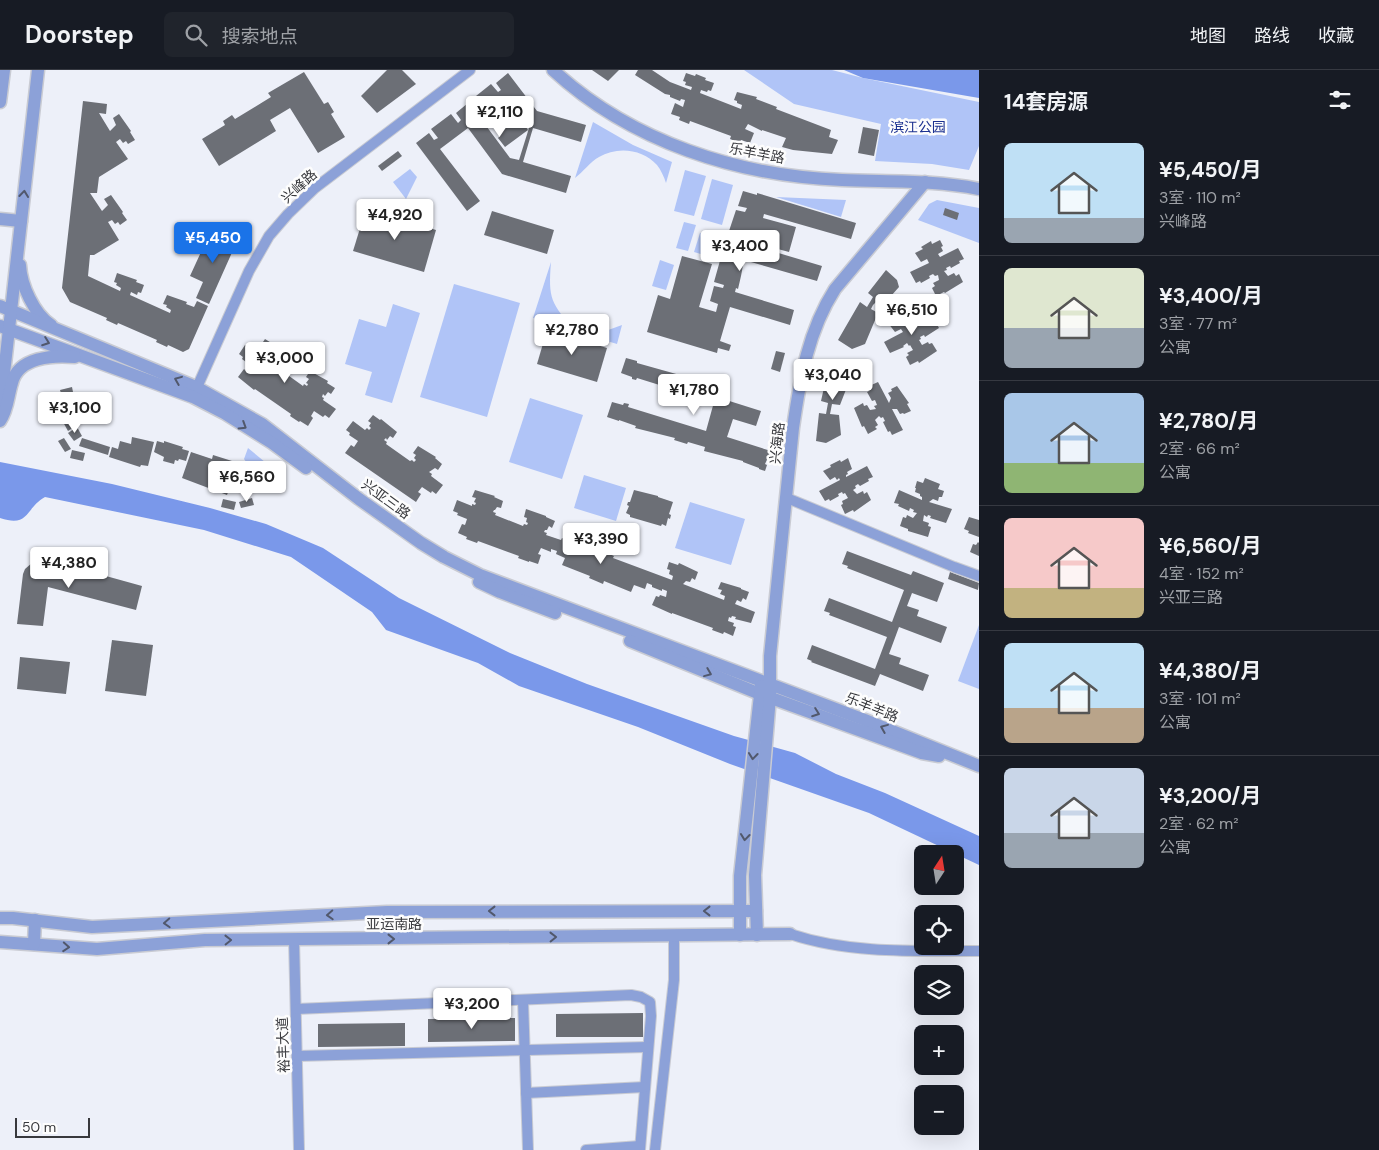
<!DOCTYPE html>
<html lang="zh">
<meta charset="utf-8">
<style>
body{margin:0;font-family:"DM Sans","Noto Sans SC",sans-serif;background:#20242c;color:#f1f3f6;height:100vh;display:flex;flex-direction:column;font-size:19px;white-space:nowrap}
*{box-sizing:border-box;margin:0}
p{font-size:16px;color:#9ea1a6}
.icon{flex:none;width:28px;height:28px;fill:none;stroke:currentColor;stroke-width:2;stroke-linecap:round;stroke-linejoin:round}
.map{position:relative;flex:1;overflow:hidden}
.side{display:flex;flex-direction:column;background:#171b24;width:400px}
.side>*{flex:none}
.needle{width:32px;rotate:12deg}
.buttons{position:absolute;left:914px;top:775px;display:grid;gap:10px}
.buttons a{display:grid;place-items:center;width:50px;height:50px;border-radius:8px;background:#171b24;box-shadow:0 5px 20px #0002;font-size:25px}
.scale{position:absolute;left:15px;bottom:12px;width:75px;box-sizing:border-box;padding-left:5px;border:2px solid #38393d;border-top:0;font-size:14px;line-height:18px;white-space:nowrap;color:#38393d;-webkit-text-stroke:4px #fdfdfd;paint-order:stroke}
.price{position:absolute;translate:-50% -42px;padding:0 11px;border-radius:5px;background:#fff;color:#222;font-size:16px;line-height:32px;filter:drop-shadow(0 1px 2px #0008)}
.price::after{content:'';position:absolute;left:50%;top:30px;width:15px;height:11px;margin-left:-8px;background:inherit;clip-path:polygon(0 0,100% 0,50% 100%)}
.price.on{background:#1a73e8;color:#fff}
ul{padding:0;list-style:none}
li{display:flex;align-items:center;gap:15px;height:125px;padding:0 25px}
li+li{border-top:1px solid #363941}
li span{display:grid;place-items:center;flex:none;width:140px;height:100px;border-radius:8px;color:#555}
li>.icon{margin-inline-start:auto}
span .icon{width:60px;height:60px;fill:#fffc;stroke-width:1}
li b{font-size:21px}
h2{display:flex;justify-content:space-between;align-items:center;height:60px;padding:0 25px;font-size:21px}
header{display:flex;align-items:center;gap:30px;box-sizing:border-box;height:70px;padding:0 25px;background:#171b24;border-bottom:1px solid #363941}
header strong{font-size:24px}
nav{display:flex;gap:28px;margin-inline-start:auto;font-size:18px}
.search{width:350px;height:45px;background:#20242c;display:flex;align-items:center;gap:12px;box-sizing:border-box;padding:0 18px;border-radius:8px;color:#9ea1a6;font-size:19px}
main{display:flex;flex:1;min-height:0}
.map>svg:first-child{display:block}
.green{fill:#b0c4f7}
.water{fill:#7a98ea}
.building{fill:#6c6f76;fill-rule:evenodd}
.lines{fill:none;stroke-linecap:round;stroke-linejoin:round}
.minor-casing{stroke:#c9cbd3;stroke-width:12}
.tertiary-casing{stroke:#c9cbd3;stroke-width:15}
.minor{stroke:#8ca1d8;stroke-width:10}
.tertiary{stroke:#8ca1d8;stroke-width:12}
.oneway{stroke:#51586c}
.labels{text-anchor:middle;stroke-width:5;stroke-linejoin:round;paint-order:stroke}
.park-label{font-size:14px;fill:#1e3391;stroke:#fdfdfd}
.street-label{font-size:14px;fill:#38393d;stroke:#fdfdfd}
</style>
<header>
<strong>Doorstep</strong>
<div class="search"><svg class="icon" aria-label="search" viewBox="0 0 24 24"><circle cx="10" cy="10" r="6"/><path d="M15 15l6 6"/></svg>搜索地点</div>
<nav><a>地图</a><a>路线</a><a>收藏</a></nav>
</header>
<main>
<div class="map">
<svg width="979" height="1080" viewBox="0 0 979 1080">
<rect width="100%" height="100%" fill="#edf0f9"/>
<!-- green -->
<g class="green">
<path d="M744,0H832L863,8L979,32V76L969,100L932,94L875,91L881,54L794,34Z"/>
<path d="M593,52L633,75L672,92L666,113C664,107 661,100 657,95C643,79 617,76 599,87C590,92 583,102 575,108Z"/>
<path d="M410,99L417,107L406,129L393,112Z"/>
<path d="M685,100L706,106L694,146L674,141Z"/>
<path d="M712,109L733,115L722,155L701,149Z"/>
<path d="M776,127L846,130L841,147Z"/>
<path d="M937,130L979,138V173L918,150L929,134Z"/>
<path d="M684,152L696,155L688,181L676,178Z"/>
<path d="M700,163L720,169L714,188L694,182Z"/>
<path d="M660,190L674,195L666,220L652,216Z"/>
<path d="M551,192C548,229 551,233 575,261L533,248Z"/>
<path d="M454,214L520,233L487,347L420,327Z"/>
<path d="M393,234L420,243L392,333L365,325L372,302L345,294L359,249L386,257Z"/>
<path d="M622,255L617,274L584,264L600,263Z"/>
<path d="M530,328L583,345L562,409L509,392Z"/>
<path d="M248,378L271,397L263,399V403H254L244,389Z"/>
<path d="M584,405L626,418L616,451L574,438Z"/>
<path d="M690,432L745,449L731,495L675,478Z"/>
<path d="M979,555V619L958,611Z"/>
</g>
<!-- water -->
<g class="water">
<path d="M844,0H979V28L863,8Z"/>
<path d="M0,392L112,414L210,438L266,454L323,478L399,528L510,583L587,614L734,666L795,683L836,704L885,723L979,766V795L869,743L730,694L638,657L519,616L478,593L386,560L372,542L291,487L204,460L45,427C25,438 30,458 0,448Z"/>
</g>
<!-- building -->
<g class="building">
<path d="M387,0H402L416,14L377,43L361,26Z"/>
<path d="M592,0H619L608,11Z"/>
<path d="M638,0H652L670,12L691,20L692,17L685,15L686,12L683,11L686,3L695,6L696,4L706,8L705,10L714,13L711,21L708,20L707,22L701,20L700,23L741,39L742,35L737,33V31L734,30L737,22L757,27L756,29L777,37L776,39L831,60L829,67L838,70L832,84L793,80L782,77L786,68L762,60V61L748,54L745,59L754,63L750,73L741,70L740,73L730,69L731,66L690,51L689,54L679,50L680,47L671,44L675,33L683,37L685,30L681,29L680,31L670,27V25L665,24L635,5Z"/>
<path d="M304,2L324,34L328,32L334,42L331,44L345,67L318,83L290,38L270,50L276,61L219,96L202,69L225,55L223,51L232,45L235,49L271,27L268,23Z"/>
<path d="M508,3L537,41L586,55L581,72L533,58L523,92L571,106L566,123L502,104L468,58L440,79L480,131L467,141L416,73L429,63L434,70L438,68L431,59L451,44L458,53L461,50L456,43L468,33L474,40L477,38L471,30L491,14L498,22L501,20L496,13ZM510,33L529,58L519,90L510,88L484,53L488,50L500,66L498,68L505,77L528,60L521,50L519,52L506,36Z"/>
<path d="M83,31L107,34L106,44L99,43L110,61L116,55L113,48L119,44L131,61L130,62L135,70L128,74L126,71L123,73L120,69L116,72L128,89L99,107L97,123H90L102,141L108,135L104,129L111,125L123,142L122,143L127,150L120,155L118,152L115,154L112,150L108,152L119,170L94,185H90L88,206L120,221L121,218L116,215L117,213L114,212L117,203L137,210L136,212L144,215L141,223L138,222L137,225L131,222L130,225L170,243L171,240L166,237L167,235L163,234L167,225L187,232L186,234L194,237L197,231L208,236L189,279L183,282L168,275L167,277L156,272L157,270L118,253L117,255L106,250L107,248L70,232L62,218Z"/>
<path d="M863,57L879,60L874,86L858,83Z"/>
<path d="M398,81L402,86L382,101L378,96Z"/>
<path d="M743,121L757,125V123L856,153L851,169L764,144L763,148L796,157L789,182L756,173L755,176L822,196L817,211L744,190L741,206L738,219L736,218L735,222L794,240L790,255L730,237L720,271L731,275L729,281L718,278L717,283L647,262L658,225L670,229L682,186L712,194L699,237L716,242L718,234L710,231L714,216L723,218L724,215L714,212L721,187L731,190L732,186L724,183L728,168L737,171L738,167L728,164L736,140L745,142L747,138L738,136Z"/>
<path d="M945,138L959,143L957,150L943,145Z"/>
<path d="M366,139L436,160L424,202L353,181Z"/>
<path d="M492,141L554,160L547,184L484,165Z"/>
<path d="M218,161L238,169L209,234L196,228L203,212L190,206L207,169L213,171Z"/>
<path d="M940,170L943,176L941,177L943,181L938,184L940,187L958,178L964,189L959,191L960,193L951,198L950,196L946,198L947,200L944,201L948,206L954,203L956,206L959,204L963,212L945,223L944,222L936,226L932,218L935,216L933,213L939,210L938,205L935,206L933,204L929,206L930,208L921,213L920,211L916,213L910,202L929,193L927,189L921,192L915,183L923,179L921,177L931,171L932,174Z"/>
<path d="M886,200L897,210L899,217L883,235L877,231L873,235L871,239L878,243L865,274L852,279L838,270L860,232L867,237L873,227L868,223Z"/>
<path d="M913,239L919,249L911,253L913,257L933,247L939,258L925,267L924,265L920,267L921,269L919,270L922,275L928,272L929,274L932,273L937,281L919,293L918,291L910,295L906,287L909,285L907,283L913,280L910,275L909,276L907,273L903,276L904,277L890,283L884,272L903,262L901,259L895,262L888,253L896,248L895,246L904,241L906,243Z"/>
<path d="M547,260L607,278L597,312L537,294Z"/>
<path d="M265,269L273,274L274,273L290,286L286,292L283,290L280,294L278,293L277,294L279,296L278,298L303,316L304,314L307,316L308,314L306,313L309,309L306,307L310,301L328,311L327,313L335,318L331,324L328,322L325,326L323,324L322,327L324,328L323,330L336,339L329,348L325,345L323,347L314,341L311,346L313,348L308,356L300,351L299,352L290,346L291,344L255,319L254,320L238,307L244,299L246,301L250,295L242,289L243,287L239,284L245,275L258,284L259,282L262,284L263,282L262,280L264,277L261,275Z"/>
<path d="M776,281L785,283L780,302L771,299Z"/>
<path d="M626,288L637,291V293L719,316L723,319L721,326L723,327V329L761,341L756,356L733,349L727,367L771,381L765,394L767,395L765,401L759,399V398L743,392V391L704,381L705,377L688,372L687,374L674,370L675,368L635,358L636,356L619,350V351L607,347L612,332L623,335L624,333L629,334L628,337L706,361L714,332L637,308L636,310L632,309V307L621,303Z"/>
<path d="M830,291L846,294L852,304L840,335L832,334L830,344L839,345L841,365L826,373L816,371L819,343L826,344L828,333L821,331Z"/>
<path d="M878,312L889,333L891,328L888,323L892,321L891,319L897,316L909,333L907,334L911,341L904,344L903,343L900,344L897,339H892L903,360L892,365L890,361L888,362L883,352L885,351L883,347L881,348L879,346L875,350L878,355L875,357L877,359L868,364L864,356L862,357L854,338L863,333L864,336L867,335L870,340L876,339L874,336L877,335L875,330L872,331L867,322L869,321L867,317Z"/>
<path d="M72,317L75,332L53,336L52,329L62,327L60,320Z"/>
<path d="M373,345L380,350L381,349L397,362L393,368L390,366L387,370L386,368L384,370L387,372L386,374L410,391L412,390L414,392L416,390L414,388L416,385L413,383L418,376L436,387L435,388L442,394L438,400L435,398L429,402L432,404L431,406L443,415L436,424L432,421L431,423L422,417L418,422L421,424L416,432L345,383L351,375L354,377L358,371L349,365L350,363L346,360L353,351L365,360L367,358L369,360L371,358L369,356L371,353L368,351Z"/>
<path d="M71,347L77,355L68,361L63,352Z"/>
<path d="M77,357L82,366L74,371L68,363Z"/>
<path d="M132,367L154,372L148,396L141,395L140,397L109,387L112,377L118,379L120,371L131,374Z"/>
<path d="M64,368L71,379L65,382L58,371Z"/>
<path d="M82,368L110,377L108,385L79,376Z"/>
<path d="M157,371L164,373V371L183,377L182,379L189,381L186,391L179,389L178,391L175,390L174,394L163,391L164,387L154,382Z"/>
<path d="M72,380L85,383L83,391L70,388Z"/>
<path d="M191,382L212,389L213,385L232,391L231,395L237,398L227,425L182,408Z"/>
<path d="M848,388L852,399L847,402L848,404L846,405V407L867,396L873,407L868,409L869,411L860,416L858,414L855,416L856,418L853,420L857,424L863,421L864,424L867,422L871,430L854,442L853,440L845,444L841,435L843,434L842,431L848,428L845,423L843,424L842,422L838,424L839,426L830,431L829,429L825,431L819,421L840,410L839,408L837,410L835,407L830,410L823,401L831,397L830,395L840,390L841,392Z"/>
<path d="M245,407L248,418L239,420L236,409Z"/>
<path d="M925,408L940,414L938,419L944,421L942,427H939L938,431L933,429L929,432L952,439L946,453L930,448L931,446L928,445L927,447L924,445L923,451L929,453L928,456L931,457L928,467L908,461V459L900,456L903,447L906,448L907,445L913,448L917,443L913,442L914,440L910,438L909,441L898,436L899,434L894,433L899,420L922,430V427L920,426V424L915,422L916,418H915L917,411L923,413Z"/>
<path d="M475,420L495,426L494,427L503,431L501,438L497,437L495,440H494L493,442L496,443L495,445L523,456L524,454L527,455L528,453L526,452L527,448L524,447L526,439L546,446V447L555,451L552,458L549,456L547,460H545L544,462L547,463L546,465L561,470L562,468L599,483L600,480L614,486L613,488L672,510L673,506L669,504L670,500L667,499L669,492L678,495L679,493L698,502L695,510L692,508L690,512L686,511L683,514L724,530L725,526L720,524L722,520L718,519L721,512L741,518V519L749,522L746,530L743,528L741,532L737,530L735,534L755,542L751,553L735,549L736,547L732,546L731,548L729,547L728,551L734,553L733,556L736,557L733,566L724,562L723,564L712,560L713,558L672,543V544L652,535L656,526L659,527L660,525L666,527L667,521L662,519V521L652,517V515L647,513L645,519L634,515L631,522L604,511L603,514L589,508L590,506L562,495L565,488L556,484L557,481L551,479V482L541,478L538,484L541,485L538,494L529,491V492L518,488L519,486L478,471L477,473L466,469L467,467L458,463L462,454L465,455L467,449L457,445L458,443L453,441L457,430L472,436V434L475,435L476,433L474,432L476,428L472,427Z"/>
<path d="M634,420L658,426V427L673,432L669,444L671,445L670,449L668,448L666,456L662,454L661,456L630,447V445L626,443L629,436L627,435L628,432H630Z"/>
<path d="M252,428L254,435L241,438L239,432Z"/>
<path d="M223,429L236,432L234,440L221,437Z"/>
<path d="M969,447L979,450V467L968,463L969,461L964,459Z"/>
<path d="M978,472L979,473V486L970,482L973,474L976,475Z"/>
<path d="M847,481L911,505L913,501L944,513L937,532L912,523L907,536L919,540L917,546L947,557L941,573L899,557L889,584L901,588L899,594L929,605L923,621L880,604L875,616L811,592L812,591L807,589L812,575L875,599L887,567L829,545L830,543L824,541L829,528L892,552L904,520L847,498L848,496L842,494Z"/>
<path d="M41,488L142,516L136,540L48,517L43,556L17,554L23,504L25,499L33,492Z"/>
<path d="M950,502L979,513L978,520L948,509Z"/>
<path d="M112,570L153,575L146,626L105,621Z"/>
<path d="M20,587L70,592L66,624L17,619Z"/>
<path d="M643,943V967H556V944Z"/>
<path d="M515,948V971L428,972V949Z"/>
<path d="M405,953V976L318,977V954Z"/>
</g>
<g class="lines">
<!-- minor casing -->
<g class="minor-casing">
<g id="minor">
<path d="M194,324L249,201L269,166L288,144L315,118L470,0"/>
<path d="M787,428L954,497L979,506"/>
<path d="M790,864C850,884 916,881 979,881"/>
<path d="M294,869L299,1080"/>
<path d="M523,930L528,1080"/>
<path d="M296,939L631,925L641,927L650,932L651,946L640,1080"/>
<path d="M297,986L648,977"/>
<path d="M526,1023L645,1017"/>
<path d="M586,1080L640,1076"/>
<path d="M655,1080L674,910V866"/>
</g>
</g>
<!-- tertiary casing -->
<g class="tertiary-casing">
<g id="tertiary">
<path d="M553,0C631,72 738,106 842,110C889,112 934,110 979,119"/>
<path d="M0,32L4,0"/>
<path d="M0,149L21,151"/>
<path d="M20,195C21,215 34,244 51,255"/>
<path d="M0,236L196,317L262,354L359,429L421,473L444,487L480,505L865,650L979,696"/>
<path d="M0,256L193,327L224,343L272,373L306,398"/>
<path d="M0,339L38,0"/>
<path d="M0,351C8,340 8,325 12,313C18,287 53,285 75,287"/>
<path d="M479,512L500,522L555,543"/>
<path d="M630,571L760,624L922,683L939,686"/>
<path d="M0,848H13L92,857L387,842L756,841"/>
<path d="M740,865V806L761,616"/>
<path d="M757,865L755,805L770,627V586L793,358C800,309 808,261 835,219L925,112"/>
<path d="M0,872L97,879L205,870L790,864"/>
<path d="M34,874L35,850"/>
</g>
</g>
<!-- minor -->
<use href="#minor" class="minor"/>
<!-- tertiary -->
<use href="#tertiary" class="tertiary"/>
</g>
<!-- one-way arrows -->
<defs><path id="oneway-chevron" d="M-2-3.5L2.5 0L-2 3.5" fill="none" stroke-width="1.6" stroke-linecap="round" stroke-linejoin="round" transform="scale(1.25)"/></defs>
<g class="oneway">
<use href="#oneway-chevron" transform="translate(24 124) rotate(-84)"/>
<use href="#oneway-chevron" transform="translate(46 272) rotate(20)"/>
<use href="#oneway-chevron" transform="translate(178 310) rotate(-158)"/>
<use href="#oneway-chevron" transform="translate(243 356) rotate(32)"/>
<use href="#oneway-chevron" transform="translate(708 603) rotate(22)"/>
<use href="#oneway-chevron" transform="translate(816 643) rotate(20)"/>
<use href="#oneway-chevron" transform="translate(884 658) rotate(-158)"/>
<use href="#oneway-chevron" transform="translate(753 686) rotate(96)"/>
<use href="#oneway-chevron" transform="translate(745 767) rotate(96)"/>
<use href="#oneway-chevron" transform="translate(492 841) rotate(180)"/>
<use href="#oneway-chevron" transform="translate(707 841) rotate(180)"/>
<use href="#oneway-chevron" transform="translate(330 845) rotate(177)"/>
<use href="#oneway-chevron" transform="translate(167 853) rotate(177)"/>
<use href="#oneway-chevron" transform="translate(553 867) rotate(-1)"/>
<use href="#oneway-chevron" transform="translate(391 869)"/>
<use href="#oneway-chevron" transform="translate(228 870) rotate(-1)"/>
<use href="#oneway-chevron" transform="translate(66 877) rotate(4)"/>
</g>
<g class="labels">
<!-- park labels -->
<g class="park-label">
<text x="918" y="62">滨江公园</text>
</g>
<!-- street labels -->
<g class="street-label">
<text transform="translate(757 83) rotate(11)" y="5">乐羊羊路</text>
<text transform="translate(299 116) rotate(-42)" y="5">兴峰路</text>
<text transform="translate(777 373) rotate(-84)" y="5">兴海路</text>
<text transform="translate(386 429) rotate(36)" y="5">兴亚三路</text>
<text transform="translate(872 637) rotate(22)" y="5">乐羊羊路</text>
<text x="394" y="859">亚运南路</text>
<text transform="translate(283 975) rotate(-92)" y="5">裕丰大道</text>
</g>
</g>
</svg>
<div class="buttons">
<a><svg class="needle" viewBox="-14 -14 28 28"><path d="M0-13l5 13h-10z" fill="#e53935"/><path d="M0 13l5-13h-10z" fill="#9ea1a6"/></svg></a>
<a><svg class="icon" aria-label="locate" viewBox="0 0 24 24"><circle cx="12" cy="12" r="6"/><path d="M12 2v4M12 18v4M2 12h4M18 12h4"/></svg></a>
<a><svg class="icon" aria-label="layers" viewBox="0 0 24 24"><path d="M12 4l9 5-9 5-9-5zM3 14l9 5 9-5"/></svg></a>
<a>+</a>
<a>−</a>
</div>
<div class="scale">50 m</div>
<b class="price" style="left:500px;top:68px">¥2,110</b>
<b class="price" style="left:395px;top:171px">¥4,920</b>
<b class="price on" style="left:213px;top:194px">¥5,450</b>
<b class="price" style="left:740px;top:202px">¥3,400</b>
<b class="price" style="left:912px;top:266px">¥6,510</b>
<b class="price" style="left:572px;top:286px">¥2,780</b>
<b class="price" style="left:285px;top:314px">¥3,000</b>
<b class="price" style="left:833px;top:331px">¥3,040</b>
<b class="price" style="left:694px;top:346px">¥1,780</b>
<b class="price" style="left:75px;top:364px">¥3,100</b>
<b class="price" style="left:247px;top:433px">¥6,560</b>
<b class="price" style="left:601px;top:495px">¥3,390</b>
<b class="price" style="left:69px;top:519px">¥4,380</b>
<b class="price" style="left:472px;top:960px">¥3,200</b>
</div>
<section class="side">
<h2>14套房源<svg class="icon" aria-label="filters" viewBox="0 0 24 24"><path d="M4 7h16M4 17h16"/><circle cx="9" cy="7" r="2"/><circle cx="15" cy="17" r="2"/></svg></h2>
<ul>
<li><span style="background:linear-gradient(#bfe0f5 75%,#9aa5b1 0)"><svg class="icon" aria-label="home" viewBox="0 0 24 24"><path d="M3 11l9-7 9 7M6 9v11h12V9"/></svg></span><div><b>¥5,450/月</b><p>3室 · 110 m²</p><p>兴峰路</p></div></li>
<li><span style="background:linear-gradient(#dfe7d0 60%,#9aa5b1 0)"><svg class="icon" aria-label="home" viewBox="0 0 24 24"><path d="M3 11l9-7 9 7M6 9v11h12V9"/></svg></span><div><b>¥3,400/月</b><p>3室 · 77 m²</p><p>公寓</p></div></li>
<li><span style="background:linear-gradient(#a9c7e8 70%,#8fb573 0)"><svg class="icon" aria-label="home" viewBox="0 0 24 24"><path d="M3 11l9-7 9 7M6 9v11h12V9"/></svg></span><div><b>¥2,780/月</b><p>2室 · 66 m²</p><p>公寓</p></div></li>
<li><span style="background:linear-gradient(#f6c9c9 70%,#c2b280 0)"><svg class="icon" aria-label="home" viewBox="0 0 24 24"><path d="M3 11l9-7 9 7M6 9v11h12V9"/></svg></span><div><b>¥6,560/月</b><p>4室 · 152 m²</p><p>兴亚三路</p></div></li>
<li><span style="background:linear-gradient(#bfe0f5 65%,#b9a48a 0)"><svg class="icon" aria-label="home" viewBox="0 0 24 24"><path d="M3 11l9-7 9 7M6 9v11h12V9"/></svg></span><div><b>¥4,380/月</b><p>3室 · 101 m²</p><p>公寓</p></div></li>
<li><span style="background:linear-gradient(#c9d6e8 65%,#9aa5b1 0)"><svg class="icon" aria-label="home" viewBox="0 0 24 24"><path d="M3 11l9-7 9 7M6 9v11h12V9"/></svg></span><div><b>¥3,200/月</b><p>2室 · 62 m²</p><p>公寓</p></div></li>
</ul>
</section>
</main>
